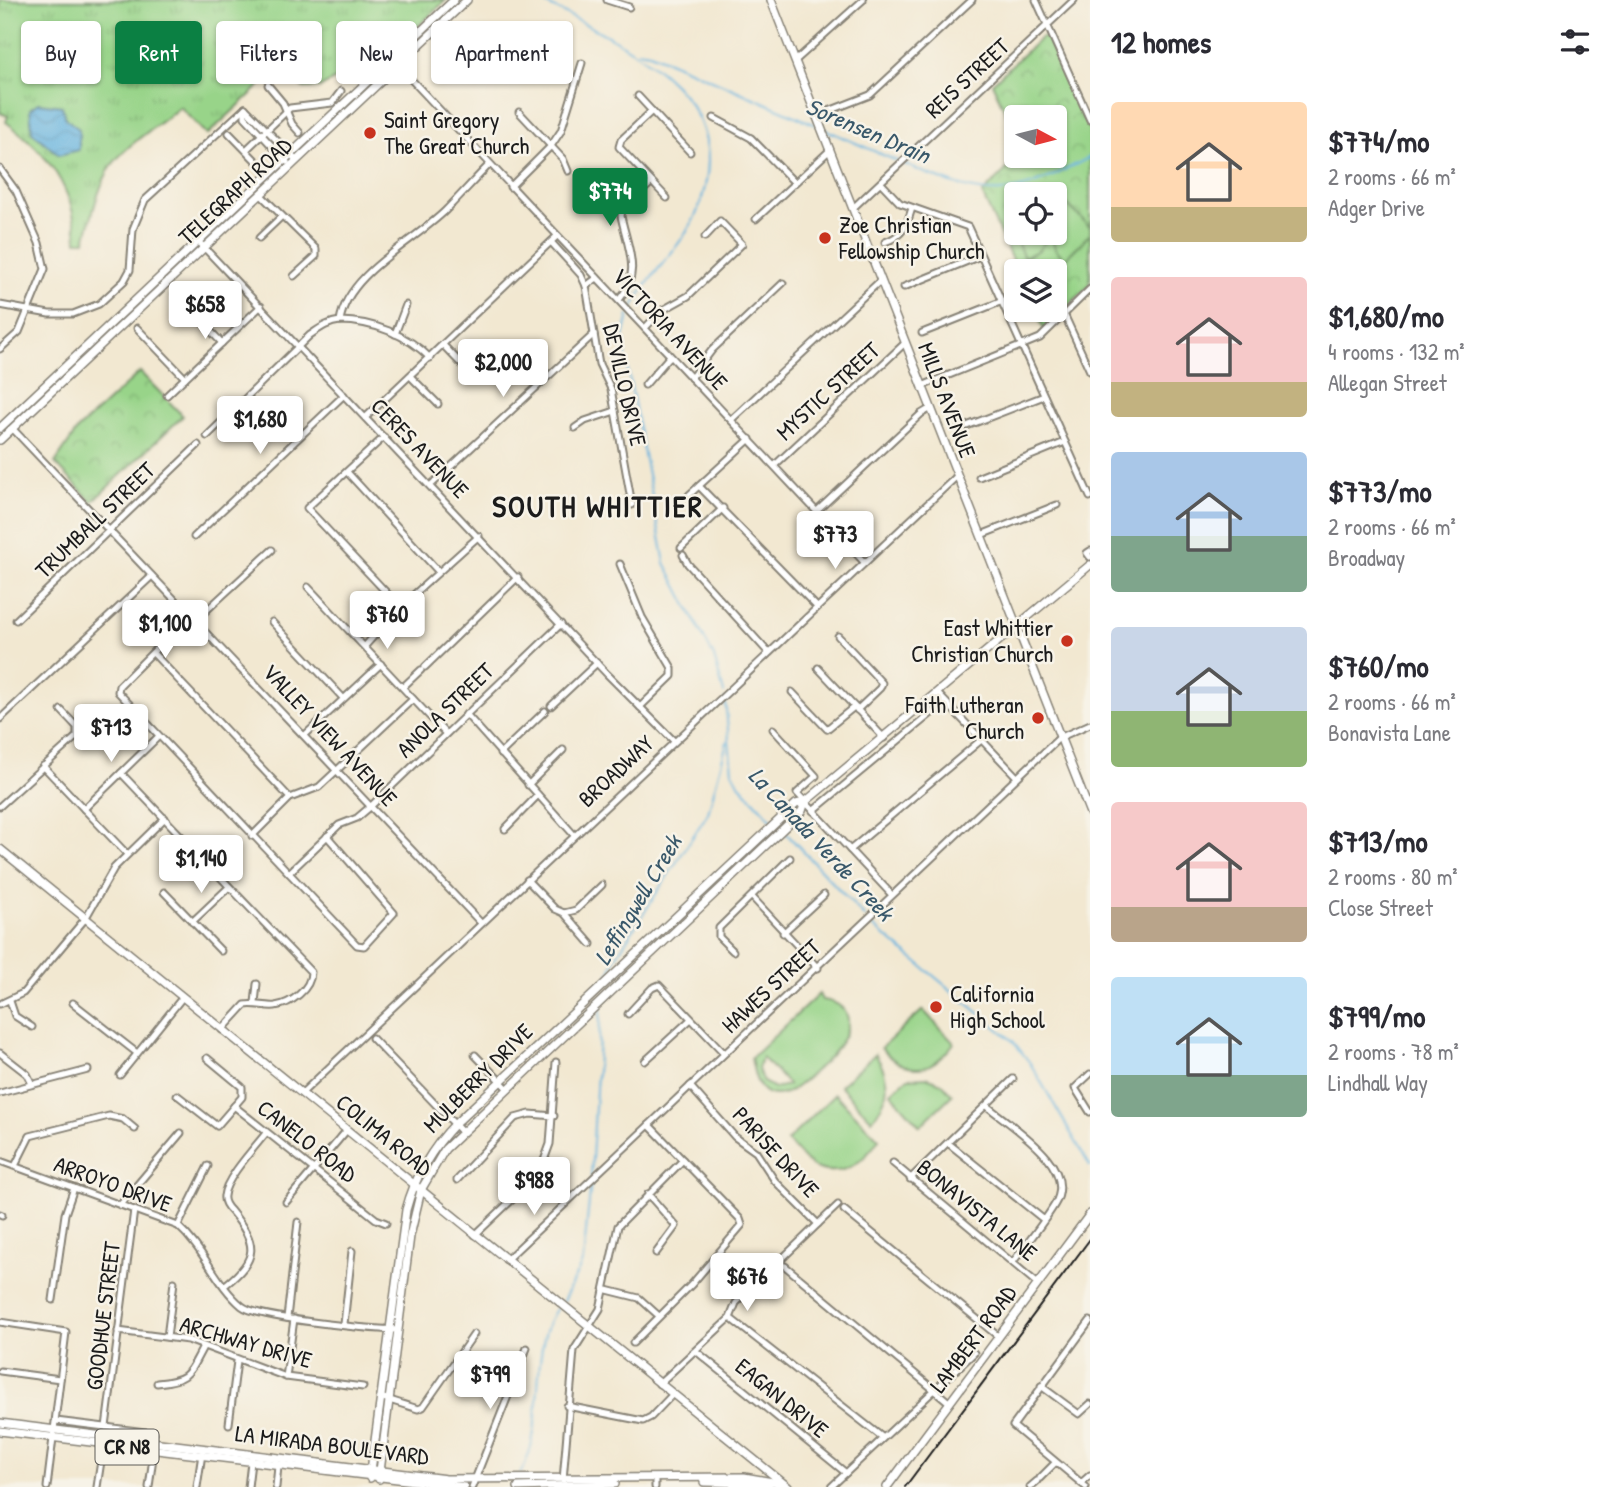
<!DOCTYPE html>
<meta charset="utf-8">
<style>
body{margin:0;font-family:"Patrick Hand",sans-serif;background:#f7f7f7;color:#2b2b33;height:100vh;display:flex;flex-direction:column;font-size:26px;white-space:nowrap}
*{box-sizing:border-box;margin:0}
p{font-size:23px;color:#7c7c81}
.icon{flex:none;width:38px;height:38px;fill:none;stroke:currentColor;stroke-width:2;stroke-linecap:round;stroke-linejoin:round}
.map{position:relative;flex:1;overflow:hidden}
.panel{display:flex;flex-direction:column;background:#fff;width:525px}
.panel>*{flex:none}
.banner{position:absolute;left:21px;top:21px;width:665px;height:63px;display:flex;gap:14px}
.needle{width:46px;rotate:97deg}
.buttons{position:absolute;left:1004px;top:105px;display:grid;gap:14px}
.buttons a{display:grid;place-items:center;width:63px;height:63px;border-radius:7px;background:#fff;box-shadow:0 2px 5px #0004;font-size:35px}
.price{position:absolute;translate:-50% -60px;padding:0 16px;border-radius:7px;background:#fff;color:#222;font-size:23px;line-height:46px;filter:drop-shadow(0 2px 4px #0008)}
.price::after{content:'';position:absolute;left:50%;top:42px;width:21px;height:16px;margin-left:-10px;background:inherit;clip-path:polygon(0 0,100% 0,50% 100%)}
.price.active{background:#0b8043;color:#fff}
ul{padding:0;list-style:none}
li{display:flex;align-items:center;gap:21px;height:175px;padding:0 21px}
li span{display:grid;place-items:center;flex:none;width:196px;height:140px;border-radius:7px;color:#555}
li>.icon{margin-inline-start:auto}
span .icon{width:84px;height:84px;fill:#fffc;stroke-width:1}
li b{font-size:30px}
h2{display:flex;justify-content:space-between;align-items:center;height:84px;padding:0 21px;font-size:30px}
.chip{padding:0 24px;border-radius:7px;background:#fff;box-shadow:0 2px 5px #0004;font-size:24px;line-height:63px}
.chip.active{background:#0b8043;color:#fff}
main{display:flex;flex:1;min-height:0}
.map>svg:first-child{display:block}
.grass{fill:url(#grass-tufts);stroke:#5a7852;stroke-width:2}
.park{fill:url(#park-crowns);stroke:#5a7852;stroke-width:2;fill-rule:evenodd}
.garden{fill:#98d489;stroke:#5a7852;stroke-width:2;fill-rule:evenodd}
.water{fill:url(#water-waves);stroke:#40687e;stroke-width:2}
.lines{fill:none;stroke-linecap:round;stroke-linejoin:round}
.stream{stroke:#65b3df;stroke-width:2}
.minor-casing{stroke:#878276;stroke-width:9}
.major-casing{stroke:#878276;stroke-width:10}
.minor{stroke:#fff;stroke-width:5}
.major{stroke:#fff;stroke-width:7}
.rail{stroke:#1c1c1c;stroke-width:2}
.poi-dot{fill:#c8321e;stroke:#f7f3e8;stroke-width:2.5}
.labels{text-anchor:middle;stroke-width:5;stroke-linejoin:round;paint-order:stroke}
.shield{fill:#f7f3e8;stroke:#5e5c59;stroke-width:2}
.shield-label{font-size:21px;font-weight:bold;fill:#1c1c1c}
.street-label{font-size:23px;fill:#1c1c1c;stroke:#f7f3e8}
.poi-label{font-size:23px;fill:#1c1c1c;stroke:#f7f3e8;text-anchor:start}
.water-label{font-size:24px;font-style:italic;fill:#39586a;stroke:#f7f3e8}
.district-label{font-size:30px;font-weight:bold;letter-spacing:2px;fill:#1c1c1c;stroke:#f7f3e8}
</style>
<main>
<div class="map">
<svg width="1090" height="1487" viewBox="0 0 1090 1487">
<defs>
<pattern id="grass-tufts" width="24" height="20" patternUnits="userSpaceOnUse" patternTransform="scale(1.75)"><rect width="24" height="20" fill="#98d489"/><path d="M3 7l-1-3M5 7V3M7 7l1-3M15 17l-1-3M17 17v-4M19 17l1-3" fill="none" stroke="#82b576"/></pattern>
<pattern id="park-crowns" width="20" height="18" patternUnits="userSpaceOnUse" patternTransform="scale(1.75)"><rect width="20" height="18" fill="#98d489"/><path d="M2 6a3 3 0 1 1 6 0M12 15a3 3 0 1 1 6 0" fill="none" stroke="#82b576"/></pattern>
<pattern id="water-waves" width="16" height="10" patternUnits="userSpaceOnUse" patternTransform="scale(1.75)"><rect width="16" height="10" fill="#65b3df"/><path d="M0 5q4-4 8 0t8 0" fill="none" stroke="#5799bf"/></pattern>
</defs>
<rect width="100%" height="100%" fill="#f7f3e8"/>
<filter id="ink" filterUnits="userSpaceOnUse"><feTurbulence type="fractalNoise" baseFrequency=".0143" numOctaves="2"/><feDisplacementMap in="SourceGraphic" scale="14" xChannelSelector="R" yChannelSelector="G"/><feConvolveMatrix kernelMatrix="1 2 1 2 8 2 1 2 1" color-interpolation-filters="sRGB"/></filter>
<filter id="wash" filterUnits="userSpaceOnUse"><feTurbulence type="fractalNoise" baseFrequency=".00686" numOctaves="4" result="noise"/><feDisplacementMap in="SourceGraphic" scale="28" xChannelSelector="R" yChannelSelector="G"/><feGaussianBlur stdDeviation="1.57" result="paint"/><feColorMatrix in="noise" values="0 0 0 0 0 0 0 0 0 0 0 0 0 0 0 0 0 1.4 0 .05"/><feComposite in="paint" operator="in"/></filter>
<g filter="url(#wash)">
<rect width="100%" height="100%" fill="#f2e8d1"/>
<!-- grass -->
<path class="grass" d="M0,0H446L385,58L369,61L319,88H304L293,82L288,83L276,71L207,135L180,107C158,126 126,144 110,168C97,190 92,217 85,241H77C74,188 48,153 6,122L8,116L0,113Z"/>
<!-- park -->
<g class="park">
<path d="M1042,37L1047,39L1090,132V285L1044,329L1035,310H1055V271H1017L982,194L1020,156H1055V117H1017V137L992,83ZM1017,194H1055V233H1017Z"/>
<path d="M140,372L183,416L92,502L55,463L78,429Z"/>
</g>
<!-- garden -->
<g class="garden">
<path d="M1066,203L1090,227V234L1065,259C1052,247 1051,242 1055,230C1060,216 1054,216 1066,203Z"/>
<path d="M1017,209V233H1050L1039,250L1024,258L1007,219L1009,212Z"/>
<path d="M819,994L822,1000C832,1001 841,1004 846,1013C859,1038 809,1077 791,1091C759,1105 755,1079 751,1058ZM762,1057L788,1084V1085L775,1088L763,1082L758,1069Z"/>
<path d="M923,1010L954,1043C931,1074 908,1077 881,1048Z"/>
<path d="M875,1054C891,1078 891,1098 872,1120L840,1086Z"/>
<path d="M926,1077L942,1083L952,1095L920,1126L891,1093L908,1078Z"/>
<path d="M835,1094L879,1139C865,1161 843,1179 815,1168C805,1164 795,1148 787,1141Z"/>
</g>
<!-- water -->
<path class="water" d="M38,103L62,106L66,119L79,129V150L59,155L32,132L30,109Z"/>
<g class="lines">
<!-- stream -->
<g class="stream">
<path d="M538,0C622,43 746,93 697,212C682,248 648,274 632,309"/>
<path d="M638,51L650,53L816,125"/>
<path d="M824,129L899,162"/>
<path d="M904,164C991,202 1008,201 1090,157"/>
<path d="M629,315L624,336L626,361L665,563L714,657L724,693"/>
<path d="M725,699L732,771L739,784L773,821"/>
<path d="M785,832L865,917"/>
<path d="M868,922L1013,1041L1030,1063L1090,1166"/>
<path d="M609,975L615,958L708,813L727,742"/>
<path d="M591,1177L601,1004"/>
<path d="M563,1301L583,1261L591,1182"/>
<path d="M520,1474C550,1423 525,1350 559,1305"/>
</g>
</g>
</g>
<g filter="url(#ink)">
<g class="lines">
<!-- minor casing -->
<g class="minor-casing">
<g id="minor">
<path d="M607,0L629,7"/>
<path d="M1036,0L1090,120"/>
<path d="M392,59L864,562"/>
<path d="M795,61L863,0"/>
<path d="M268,85L283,103L292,124L300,133"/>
<path d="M638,96L690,152"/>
<path d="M245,108V117L287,162"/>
<path d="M245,108L296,160"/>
<path d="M652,111L621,140L619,147L667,198"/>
<path d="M519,112L563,159L568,171"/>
<path d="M816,116L870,95L972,0"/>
<path d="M714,118L751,138L794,182"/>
<path d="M229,133L263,168"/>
<path d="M246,150L290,108L332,103L341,91"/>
<path d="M0,169L16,191L39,243L45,269L19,332L0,349"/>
<path d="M882,184L900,203L968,227L1090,497"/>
<path d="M510,187L551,146L561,131L582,63"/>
<path d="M260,194L316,249V256L294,276"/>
<path d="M853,208L1074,0"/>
<path d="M756,219L830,150"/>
<path d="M259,238L282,216"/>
<path d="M198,241L607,674L674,741"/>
<path d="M551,242L581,275L586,286"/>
<path d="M885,242C903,236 907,225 912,208"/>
<path d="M597,278L586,286L599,364L611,389L632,505"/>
<path d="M904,287L980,256"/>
<path d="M175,294L222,343"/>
<path d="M619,300C642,273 628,249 621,216L622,210L651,183"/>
<path d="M0,305L49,314H73L99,304L124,281L130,270L133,229L145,200L245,108"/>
<path d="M1064,314L1090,371"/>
<path d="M340,321C347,274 412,243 445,211C460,196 474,180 490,164"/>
<path d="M137,328L185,378"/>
<path d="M645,328L661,311L688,296L742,244L720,221L705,237"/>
<path d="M922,333L1000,302"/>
<path d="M395,334L406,305"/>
<path d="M443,345L471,374"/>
<path d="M410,376L438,404"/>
<path d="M691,378L712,350L783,283"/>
<path d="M645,385L670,356"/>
<path d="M922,386L1040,338L1090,289"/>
<path d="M167,395L261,306"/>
<path d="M366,417L557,236"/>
<path d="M731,420L881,280"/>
<path d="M12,428L481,923"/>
<path d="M575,428L585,421L615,411"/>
<path d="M959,429L1044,396"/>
<path d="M207,436L310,335C319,329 328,322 340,321C372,321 408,335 430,358"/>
<path d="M384,437L307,508L400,607"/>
<path d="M775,465L905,343"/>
<path d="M347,472L438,571"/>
<path d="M979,477L1065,442"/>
<path d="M431,485L594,334"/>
<path d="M699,486L816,606"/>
<path d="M689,495L750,439"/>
<path d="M817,511L921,414L931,408"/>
<path d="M981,535L1057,505"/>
<path d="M194,537L344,395"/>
<path d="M681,548L723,508"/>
<path d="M1090,551L1087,553L1090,557"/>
<path d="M683,555L688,564L768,652"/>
<path d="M620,564L642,617L672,668V676L640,707"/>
<path d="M308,587L446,734"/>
<path d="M190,615L119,686L118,692L357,945L364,946L394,913L327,836"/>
<path d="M16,620L198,445"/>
<path d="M196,620L272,550"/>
<path d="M272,622L343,698"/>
<path d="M838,636L882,683L880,688L857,710"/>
<path d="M365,646L400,607L479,536"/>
<path d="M153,653L290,798"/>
<path d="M425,667L518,577"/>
<path d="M818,668L884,738"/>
<path d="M403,687L421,670"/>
<path d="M792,692L827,729L854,707"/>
<path d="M938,694L1017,777"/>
<path d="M551,706L597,663"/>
<path d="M466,714L574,835"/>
<path d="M0,719L152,576"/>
<path d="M773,729L816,776L797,793L892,895"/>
<path d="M305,735L381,664"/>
<path d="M500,754L545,711"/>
<path d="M43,766L126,853"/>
<path d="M121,773L311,972C311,989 291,1004 275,1006C265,1007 255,1003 245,1005L222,1030"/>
<path d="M528,785L563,750"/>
<path d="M0,806L77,736V727L61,710"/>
<path d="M84,809L158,737"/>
<path d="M813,811L945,702"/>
<path d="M505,829L538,795"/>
<path d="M252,836L290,798L319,787L413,699"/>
<path d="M850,850L980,741"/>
<path d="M289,873L339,825L357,818L370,807L561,624"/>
<path d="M527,880L555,909L564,913L591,944"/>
<path d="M164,892L221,951"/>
<path d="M752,897L818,968"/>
<path d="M564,913L576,910L602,885"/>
<path d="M192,922L229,887"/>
<path d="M783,933L824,895"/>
<path d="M733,951L719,937V928L790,858"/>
<path d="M10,1001L15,1016L32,1027"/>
<path d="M73,1003L137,1053"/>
<path d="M255,1003L257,984"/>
<path d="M0,1004L23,993L85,919L114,868L165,818"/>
<path d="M628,1014L652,988L659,985L724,1053"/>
<path d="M372,1038L461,1131"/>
<path d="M0,1053L27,1074L32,1084"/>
<path d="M475,1055L507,1088"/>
<path d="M645,1061L691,1019"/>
<path d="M1090,1074L1075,1088L1090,1112"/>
<path d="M120,1075L182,998"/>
<path d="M690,1086L735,1137L756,1152L775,1181L818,1224L838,1205"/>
<path d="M0,1093L88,1070"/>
<path d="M302,1093L956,477"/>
<path d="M177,1095L217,1126L242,1097V1087L207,1058"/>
<path d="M234,1106L376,1219L386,1223"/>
<path d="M987,1106C1012,1127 1078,1166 1055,1204C1043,1224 1027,1243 1013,1262"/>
<path d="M948,1143L1043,1219"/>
<path d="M0,1161L178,1226C204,1249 216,1284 242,1306C258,1319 372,1329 397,1330"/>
<path d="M893,1163L1038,1284"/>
<path d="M15,1166L30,1136L109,1116L123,1119L135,1129"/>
<path d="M910,1179L1013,1079"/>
<path d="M457,1180L515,1118L530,1114L554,1116"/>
<path d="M648,1194L676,1226L656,1253"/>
<path d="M286,1202L347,1130"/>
<path d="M120,1205L181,1133"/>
<path d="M844,1210L999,1337"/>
<path d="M0,1214L2,1215"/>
<path d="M178,1226L208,1166"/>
<path d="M475,1235L539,1174L550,1144L556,1062"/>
<path d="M506,1260L1059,738L1090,724"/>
<path d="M785,1266L950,1403"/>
<path d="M224,1286C259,1259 258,1244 231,1211C227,1207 223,1202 224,1196C225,1179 255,1147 266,1133"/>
<path d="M607,1290L639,1298L659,1316"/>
<path d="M53,1300L65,1214L74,1188"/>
<path d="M287,1318L298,1222"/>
<path d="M730,1318L882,1437"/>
<path d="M0,1322L66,1332L47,1487"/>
<path d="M344,1324L352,1251"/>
<path d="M118,1331L188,1340L286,1377L363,1387"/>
<path d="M167,1337L174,1282"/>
<path d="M633,1343L692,1284L742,1225L740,1219L649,1125"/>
<path d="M696,1351L846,1473"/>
<path d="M0,1371L60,1379"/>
<path d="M286,1377L294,1319"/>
<path d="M157,1383C189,1380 188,1375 203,1347"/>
<path d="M659,1384L730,1318L736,1303L818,1224"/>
<path d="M1041,1386L1079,1414L1090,1404"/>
<path d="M380,1397L418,1409L423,1407L474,1334"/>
<path d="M567,1406L643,1421L651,1417L672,1395"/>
<path d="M56,1421L154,1433"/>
<path d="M229,1424L237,1361"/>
<path d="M106,1427L134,1210"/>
<path d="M1040,1478L1055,1463"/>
<path d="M655,1479V1487"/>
<path d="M563,1480L574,1350L600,1309L618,1226L683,1160"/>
<path d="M1081,1483L1090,1475"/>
<path d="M97,1487L101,1461"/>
<path d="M149,1487L154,1450"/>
<path d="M197,1487L202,1454"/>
<path d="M248,1487L251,1462"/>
<path d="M276,1487L278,1466"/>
<path d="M472,1487L527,1348"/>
<path d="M831,1487L974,1353"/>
<path d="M1030,1487L1037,1481"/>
<path d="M1086,1487L1013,1426L1090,1321"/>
</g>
</g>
<!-- major casing -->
<g class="major-casing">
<g id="major">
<path d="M771,0L1090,813"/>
<path d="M0,428L454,0"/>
<path d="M0,440L467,0"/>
<path d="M0,849L788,1487"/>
<path d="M0,1423L446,1479L744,1477L779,1483"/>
<path d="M0,1431L464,1487"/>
<path d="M370,1478L406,1210C415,1176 431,1149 456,1123L796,804L805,802"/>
<path d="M379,1479L410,1236L421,1190L445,1149L802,811L805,802L1090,565"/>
<path d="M704,1482L751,1483L769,1487"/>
<path d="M518,1487L615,1484"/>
<path d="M887,1487L1090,1214"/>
</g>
</g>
<!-- minor -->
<use href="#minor" class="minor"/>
<!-- major -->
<use href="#major" class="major"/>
<!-- rail -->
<path class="rail" d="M905,1487L1090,1239"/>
</g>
</g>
<!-- markers -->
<g class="poi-dot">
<circle cx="370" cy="133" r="7"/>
<circle cx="825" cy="238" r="7"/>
<circle cx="1067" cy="641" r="7"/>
<circle cx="1038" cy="718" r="7"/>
<circle cx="936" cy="1007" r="7"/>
</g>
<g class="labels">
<!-- shield labels -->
<rect class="shield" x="95.5" y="1429.5" width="63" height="35" rx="5"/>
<g class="shield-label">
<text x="127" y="1454">CR N8</text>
</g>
<!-- street labels -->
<g class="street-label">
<text transform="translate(967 78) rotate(-43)" y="8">REIS STREET</text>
<text transform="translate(235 191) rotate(-43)" y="8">TELEGRAPH ROAD</text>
<text transform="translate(670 329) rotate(47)" y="8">VICTORIA AVENUE</text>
<text transform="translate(625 385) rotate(77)" y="8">DEVILLO DRIVE</text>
<text transform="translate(828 391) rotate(-43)" y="8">MYSTIC STREET</text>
<text transform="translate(947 400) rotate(69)" y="8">MILLS AVENUE</text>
<text transform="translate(420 448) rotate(46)" y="8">CERES AVENUE</text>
<text transform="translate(95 520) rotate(-44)" y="8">TRUMBALL STREET</text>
<text transform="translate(445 710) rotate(-44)" y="8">ANOLA STREET</text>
<text transform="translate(330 735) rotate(47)" y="8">VALLEY VIEW AVENUE</text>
<text transform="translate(616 771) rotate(-43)" y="8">BROADWAY</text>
<text transform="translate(771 986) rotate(-43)" y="8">HAWES STREET</text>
<text transform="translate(478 1078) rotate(-45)" y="8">MULBERRY DRIVE</text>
<text transform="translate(384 1135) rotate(39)" y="8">COLIMA ROAD</text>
<text transform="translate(307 1141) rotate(38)" y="8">CANELO ROAD</text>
<text transform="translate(776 1152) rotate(47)" y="8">PARISE DRIVE</text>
<text transform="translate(113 1184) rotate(20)" y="8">ARROYO DRIVE</text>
<text transform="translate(977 1210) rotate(39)" y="8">BONAVISTA LANE</text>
<text transform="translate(103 1316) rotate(-83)" y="8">GOODHUE STREET</text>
<text transform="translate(973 1339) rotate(-53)" y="8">LAMBERT ROAD</text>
<text transform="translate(246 1342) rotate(16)" y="8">ARCHWAY DRIVE</text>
<text transform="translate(782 1398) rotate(39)" y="8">EAGAN DRIVE</text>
<text transform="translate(332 1445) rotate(7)" y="8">LA MIRADA BOULEVARD</text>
</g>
<!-- poi labels -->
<g class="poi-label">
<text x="384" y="128">Saint Gregory<tspan x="384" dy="26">The Great Church</tspan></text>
<text x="839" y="233">Zoe Christian<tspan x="839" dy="26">Fellowship Church</tspan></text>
<text x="1053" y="636" text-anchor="end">East Whittier<tspan x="1053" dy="26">Christian Church</tspan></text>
<text x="1024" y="713" text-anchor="end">Faith Lutheran<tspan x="1024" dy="26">Church</tspan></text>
<text x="950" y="1002">California<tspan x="950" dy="26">High School</tspan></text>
</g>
<!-- water labels -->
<g class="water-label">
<text transform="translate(868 131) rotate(23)" y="8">Sorensen Drain</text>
<text transform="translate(821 844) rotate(47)" y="8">La Canada Verde Creek</text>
<text transform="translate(638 900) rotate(-59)" y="8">Leffingwell Creek</text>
</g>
<!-- district labels -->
<g class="district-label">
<text x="598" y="517">SOUTH WHITTIER</text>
</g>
</g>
</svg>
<div class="buttons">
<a><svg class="needle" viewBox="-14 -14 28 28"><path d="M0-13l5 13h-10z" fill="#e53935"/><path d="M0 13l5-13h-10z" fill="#7c7c81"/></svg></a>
<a><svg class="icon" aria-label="locate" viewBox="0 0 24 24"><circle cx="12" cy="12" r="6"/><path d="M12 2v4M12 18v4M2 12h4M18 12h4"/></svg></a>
<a><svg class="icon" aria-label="layers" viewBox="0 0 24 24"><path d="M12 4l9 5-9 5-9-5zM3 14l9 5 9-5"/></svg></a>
</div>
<b class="price active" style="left:610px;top:228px">$774</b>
<b class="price" style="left:205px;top:341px">$658</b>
<b class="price" style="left:503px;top:399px">$2,000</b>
<b class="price" style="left:260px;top:456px">$1,680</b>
<b class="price" style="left:835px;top:571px">$773</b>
<b class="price" style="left:387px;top:651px">$760</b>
<b class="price" style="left:165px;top:660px">$1,100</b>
<b class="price" style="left:111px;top:764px">$713</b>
<b class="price" style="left:201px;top:895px">$1,140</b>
<b class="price" style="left:534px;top:1217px">$988</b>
<b class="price" style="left:747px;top:1313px">$676</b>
<b class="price" style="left:490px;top:1411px">$799</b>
<div class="banner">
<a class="chip">Buy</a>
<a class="chip active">Rent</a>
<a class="chip">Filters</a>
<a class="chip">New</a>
<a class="chip">Apartment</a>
</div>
</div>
<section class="panel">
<h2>12 homes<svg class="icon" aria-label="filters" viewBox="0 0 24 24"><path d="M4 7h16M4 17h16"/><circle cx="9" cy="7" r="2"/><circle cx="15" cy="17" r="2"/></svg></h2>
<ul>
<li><span style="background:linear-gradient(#ffd9b3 75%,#c2b280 0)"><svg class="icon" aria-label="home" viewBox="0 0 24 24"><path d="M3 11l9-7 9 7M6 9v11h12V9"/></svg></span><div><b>$774/mo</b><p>2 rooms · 66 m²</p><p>Adger Drive</p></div></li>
<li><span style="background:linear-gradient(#f6c9c9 75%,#c2b280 0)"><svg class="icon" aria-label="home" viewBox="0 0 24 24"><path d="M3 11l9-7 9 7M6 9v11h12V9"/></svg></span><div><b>$1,680/mo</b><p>4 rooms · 132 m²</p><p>Allegan Street</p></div></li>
<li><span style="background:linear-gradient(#a9c7e8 60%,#7fa58c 0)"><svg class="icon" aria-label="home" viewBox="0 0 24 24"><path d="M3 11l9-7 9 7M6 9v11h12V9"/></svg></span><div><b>$773/mo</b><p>2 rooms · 66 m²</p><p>Broadway</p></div></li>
<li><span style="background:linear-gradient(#c9d6e8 60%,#8fb573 0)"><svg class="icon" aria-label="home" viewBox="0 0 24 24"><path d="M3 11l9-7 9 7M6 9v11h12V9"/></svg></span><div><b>$760/mo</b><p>2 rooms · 66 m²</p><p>Bonavista Lane</p></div></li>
<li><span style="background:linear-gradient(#f6c9c9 75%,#b9a48a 0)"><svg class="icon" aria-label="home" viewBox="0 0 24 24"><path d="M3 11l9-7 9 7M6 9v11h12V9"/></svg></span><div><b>$713/mo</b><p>2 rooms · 80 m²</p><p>Close Street</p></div></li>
<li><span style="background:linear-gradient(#bfe0f5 70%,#7fa58c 0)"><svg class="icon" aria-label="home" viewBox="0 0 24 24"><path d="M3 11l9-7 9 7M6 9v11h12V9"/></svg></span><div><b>$799/mo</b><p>2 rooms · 78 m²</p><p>Lindhall Way</p></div></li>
</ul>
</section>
</main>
